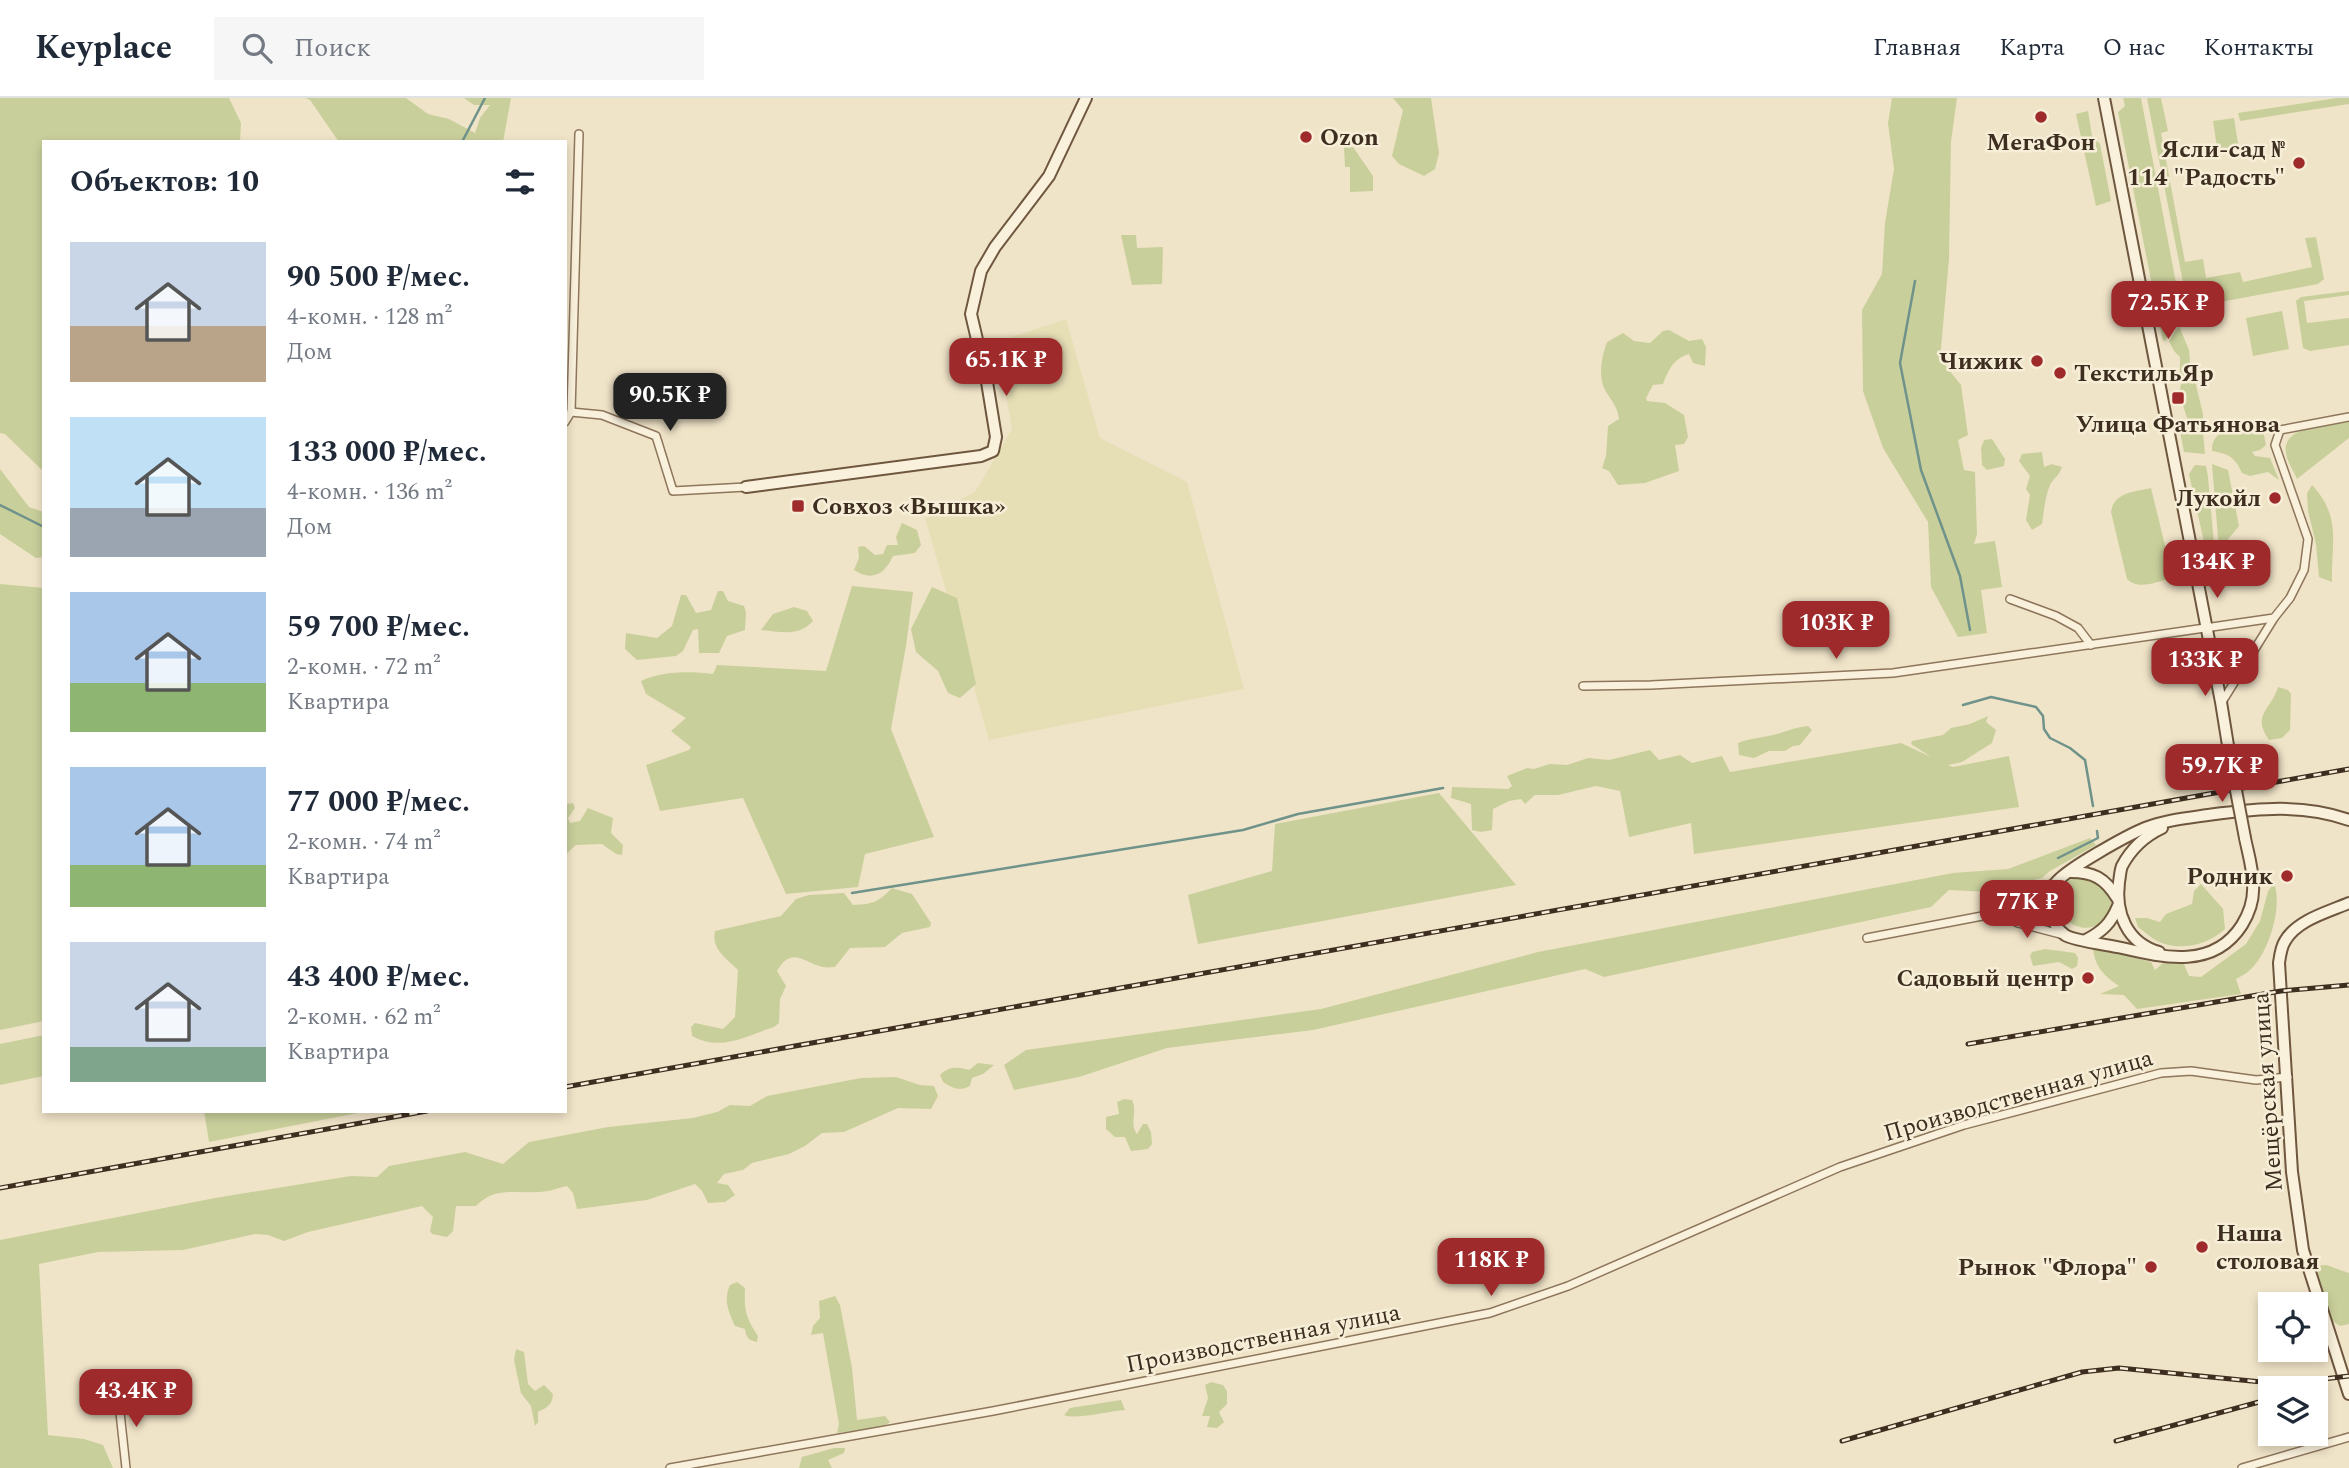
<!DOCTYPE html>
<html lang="ru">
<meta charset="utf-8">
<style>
body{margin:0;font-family:Spectral,serif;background:#f6f6f7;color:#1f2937;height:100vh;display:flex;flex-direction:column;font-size:26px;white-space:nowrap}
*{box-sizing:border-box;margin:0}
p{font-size:23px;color:#747a83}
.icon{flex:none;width:38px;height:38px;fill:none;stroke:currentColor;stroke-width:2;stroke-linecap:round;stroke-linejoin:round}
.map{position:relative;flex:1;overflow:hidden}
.side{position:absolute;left:42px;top:42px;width:525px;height:973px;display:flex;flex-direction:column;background:#fff;border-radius:0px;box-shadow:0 4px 10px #0003}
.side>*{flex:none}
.buttons{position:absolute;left:2258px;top:1194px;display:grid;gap:14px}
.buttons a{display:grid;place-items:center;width:70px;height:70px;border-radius:0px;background:#fff;box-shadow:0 4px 10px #0003;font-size:35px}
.price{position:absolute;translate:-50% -60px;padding:0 16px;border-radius:14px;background:#9e2a2b;color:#fff;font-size:23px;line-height:46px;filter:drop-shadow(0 2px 4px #0008)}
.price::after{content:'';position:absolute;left:50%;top:42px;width:21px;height:16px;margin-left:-10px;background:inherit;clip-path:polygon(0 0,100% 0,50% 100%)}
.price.current{background:#222;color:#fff}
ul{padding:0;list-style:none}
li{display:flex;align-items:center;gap:21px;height:175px;padding:0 28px}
li span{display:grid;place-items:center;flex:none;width:196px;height:140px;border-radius:0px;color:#555}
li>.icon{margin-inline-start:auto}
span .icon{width:84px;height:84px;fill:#fffc;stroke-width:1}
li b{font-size:30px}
h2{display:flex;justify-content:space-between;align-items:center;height:84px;padding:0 28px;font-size:30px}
header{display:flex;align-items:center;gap:42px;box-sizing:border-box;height:98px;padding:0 35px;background:#fff;border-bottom:2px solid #e0e1e3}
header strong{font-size:33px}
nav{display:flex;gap:38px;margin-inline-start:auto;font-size:24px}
.search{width:490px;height:63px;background:#f6f6f7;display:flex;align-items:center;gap:18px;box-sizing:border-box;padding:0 24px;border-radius:0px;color:#747a83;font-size:26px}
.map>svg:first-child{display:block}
.farmland{fill:#e6deb5}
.green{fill:#c9cf9b}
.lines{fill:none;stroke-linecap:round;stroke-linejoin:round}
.stream{stroke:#6f938a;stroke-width:2.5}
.street-casing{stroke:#8d765c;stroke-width:10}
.secondary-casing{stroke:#6f573f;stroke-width:14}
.street{stroke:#faf1dc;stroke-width:7}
.secondary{stroke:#faf1dc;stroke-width:10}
.rail-casing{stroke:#3d2e20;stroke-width:5}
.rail{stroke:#f7eed8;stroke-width:2.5;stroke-dasharray:8;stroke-linecap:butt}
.secondary-bridge-casing{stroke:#6f573f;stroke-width:14;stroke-linecap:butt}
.secondary-bridge{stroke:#faf1dc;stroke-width:10}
.poi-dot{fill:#9e2a2b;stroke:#f7eed8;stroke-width:2.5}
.labels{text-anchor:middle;stroke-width:5;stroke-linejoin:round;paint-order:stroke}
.poi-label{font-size:24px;font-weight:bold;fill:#3d2e20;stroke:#f7eed8;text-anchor:end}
.street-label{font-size:24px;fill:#3d2e20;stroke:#f7eed8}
</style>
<header>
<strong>Keyplace</strong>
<div class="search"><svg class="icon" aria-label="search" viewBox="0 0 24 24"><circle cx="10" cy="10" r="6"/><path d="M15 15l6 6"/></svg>Поиск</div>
<nav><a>Главная</a><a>Карта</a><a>О нас</a><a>Контакты</a></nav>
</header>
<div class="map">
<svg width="2349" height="1370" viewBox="0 0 2349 1370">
<rect width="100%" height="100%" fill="#f0e4c8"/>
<!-- farmland -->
<path class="farmland" d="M1066,221L1100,340L1187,384L1244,591L989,642L925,420L975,394L1012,331L996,244Z"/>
<!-- green -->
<g class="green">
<path d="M0,0H229L241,25L240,44H44V374L5,336L0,335Z"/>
<path d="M305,0H406L428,16L449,21L475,35L480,20L490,7H474L464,0H511L503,44H339L310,2Z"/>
<path d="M1393,0H1431L1439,55L1435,71L1424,78L1399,66L1392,58L1403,12Z"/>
<path d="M1892,0H1957L1951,44L1949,161L1940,261L1961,287L1968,337L1958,342L1964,372L1975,374L1977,436L1974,446L1995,443L2002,489L1981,492L1987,535L1958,539L1931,489L1928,424L1883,350L1863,293L1862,212L1882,176L1885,125L1894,71L1888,25Z"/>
<path d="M2123,0H2141L2180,206L2181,212L2166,242L2163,243L2118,14L2125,8Z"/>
<path d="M2147,0H2161L2168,33L2161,35L2185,164L2203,161L2206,180L2240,174L2243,184L2312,169L2305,140L2316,139L2324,181L2318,186L2188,210Z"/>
<path d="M2337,0H2349V6L2240,23L2238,15Z"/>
<path d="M2088,13L2092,38L2100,46L2111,103L2096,108L2076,16Z"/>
<path d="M2234,20L2239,52L2218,56L2213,23Z"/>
<path d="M1344,49H1353L1373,78V93L1350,94V69H1345Z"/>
<path d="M1121,137H1136L1137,150L1163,149L1162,186L1132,187Z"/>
<path d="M2349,193V197L2304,203L2307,225L2349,220V247L2310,253L2303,250L2296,203L2301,199Z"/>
<path d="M2282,213L2289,251L2253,258L2246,220Z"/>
<path d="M2179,228L2189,252L2191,277L2195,283L2203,316V331H2197L2188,323L2179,295L2182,283L2180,277V259L2174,253L2169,243Z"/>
<path d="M1669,232L1689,243L1702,241L1706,249L1705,268L1693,265L1689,256C1673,261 1669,271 1663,286L1653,287L1646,300L1647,303L1665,305L1684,317L1688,339L1684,346L1675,347L1679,373L1645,385L1618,387L1609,373L1602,370L1606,358L1608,328L1619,321C1617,306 1610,302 1604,290C1598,275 1602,258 1607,244L1623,235L1634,243L1650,245L1663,233Z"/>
<path d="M2184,321L2193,334H2203L2205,356L2184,354L2178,322Z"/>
<path d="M2349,324V340L2297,381C2294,373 2287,364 2286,355C2281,327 2330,327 2349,324Z"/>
<path d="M2254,326L2264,337L2266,347L2260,352L2252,354L2255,358L2270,360L2279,382L2268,374L2250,378L2242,375C2235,359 2229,356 2212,353C2211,330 2237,330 2254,326Z"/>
<path d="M1992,341L2005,361L2004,368L1987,372L1982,367L1981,350L1984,342Z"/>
<path d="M2042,354L2044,369L2052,366L2062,369C2059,378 2054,380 2050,387C2045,399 2044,413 2042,426L2032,432L2026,422L2030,397L2026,391L2030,378L2019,363L2022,356Z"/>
<path d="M2212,366L2228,372L2239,428L2219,452Z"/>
<path d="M2195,367L2206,368L2208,379L2215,457L2209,460L2207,458L2189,376Z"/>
<path d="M0,371L29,409L44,414V459L36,460L0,436Z"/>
<path d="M2312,387C2342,419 2331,445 2332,484L2319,479L2316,446L2308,413L2307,395Z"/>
<path d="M2151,390L2173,480C2158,483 2139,493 2127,481L2111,414C2114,394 2134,394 2151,390Z"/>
<path d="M902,425L917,432L921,447L915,455L893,458C885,476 872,484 854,472L859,460L858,449L864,448L875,457L883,456L887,447H898L896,439Z"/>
<path d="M0,486L44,490V923L0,932Z"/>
<path d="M852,488L913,494L906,548L891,631L934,739L865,756L858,789L786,796L743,700L660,713L646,667L689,652L691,649L671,633L686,620L646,596L641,583C661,573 691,573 713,576L717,567L826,573Z"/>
<path d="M932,489L957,500L976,586L960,600L948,595L938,573L916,554L911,531Z"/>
<path d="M718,493H723L728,503L744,508L746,515L745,532L727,538L719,555H699L698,531L693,532L683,553L676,558L637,562L625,551L626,535L657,540L672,528L681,497H686L696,515L711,512Z"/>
<path d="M794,509L807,513L813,523C799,539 780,534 761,532L773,516Z"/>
<path d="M2278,589L2288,592L2291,596L2290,632L2282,640L2269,642C2251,617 2271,612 2278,589Z"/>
<path d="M1988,618L1986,624L1996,632L1992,645L1962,664L1948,667L1953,669L2009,658L2019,709L1694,756L1691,725L1629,739L1620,693L1596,688L1558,697H1535L1525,706L1521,701L1509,703L1493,711L1492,732L1481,734L1472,732L1471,706L1451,700L1452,689L1508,691L1512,688L1507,678L1527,670L1534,671L1550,666L1567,667L1588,660L1609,662L1650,652L1659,662L1680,657L1692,665L1722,658L1730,674L1901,645L1931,659L1911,646L1912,643L1943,637L1951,630L1970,626Z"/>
<path d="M1808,628L1812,632L1800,647L1793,648L1785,653H1769L1754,660L1739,657L1738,645C1751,640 1761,640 1773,637C1786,634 1795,629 1808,628Z"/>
<path d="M1439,695L1516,787L1198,846L1188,797L1272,773L1275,726Z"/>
<path d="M573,705L575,710L568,720L570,725L580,723L588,710L613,720L611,735L623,747L622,757L616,756L602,746L576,747L565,757V706Z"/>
<path d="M2090,740L2096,747L2050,773L2042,780L1988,794L1949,792L1931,809L1604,879L1585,871L1313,932L1167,950L1079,979L1014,992L1004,967L1026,952L1321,911L1538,854L1953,775L2008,771Z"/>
<path d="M2085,777L2110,792C2120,840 2059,841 2061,802C2061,797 2064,791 2065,786L2074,779Z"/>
<path d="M2274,785C2283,808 2269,855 2250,872C2246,876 2241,878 2236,881L2241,896L2137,911L2124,897L2100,896L2119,888C2104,878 2094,868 2093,849L2151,864L2155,872L2163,865L2184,866L2189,878L2201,879L2246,846L2260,823L2268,793Z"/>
<path d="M2201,786L2223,811L2225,831C2209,846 2183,853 2162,845C2153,842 2145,834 2138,829L2135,820H2147L2160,824L2166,816L2192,806L2194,793Z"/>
<path d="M892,790L912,796L931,825L930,829L902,835L885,849L850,850L835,869C831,869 827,870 823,869C804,865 792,847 777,873L786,888L780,901L779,925L774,929C745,938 721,954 692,938L691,929L695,925L723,931L735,919L738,872C726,860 711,851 715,833L781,818L796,801L809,797L844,795L853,807C874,806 878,804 892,790Z"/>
<path d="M2045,851L2075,855L2078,860L2077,868L2072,871L2059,864L2033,868L2030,858L2032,854Z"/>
<path d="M44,937V978L0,987V946Z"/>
<path d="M978,965L994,967L983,976L972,980L970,988C959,994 953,990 943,984L940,977C950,968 957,969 969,972Z"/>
<path d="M896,979L920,987L934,988L938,998L931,1011L898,1010L844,1034L822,1035L805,1048L789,1056L752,1065L743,1072L724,1076L717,1085L728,1087L735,1097L725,1104L708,1105L702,1093L695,1086L647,1102L577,1111L573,1095L567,1088C558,1090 548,1094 539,1094C513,1096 496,1088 476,1108H456L453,1133L447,1139L432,1136L430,1133L433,1119L422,1108L308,1134L284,1143L268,1137L255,1136L183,1152L98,1154L39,1166L48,1337L84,1341L103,1347L113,1370H0V1142L215,1100L351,1078L377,1079L389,1068L465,1054L503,1066L529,1044L608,1029L693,1020L717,1014L730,1007L750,1008L767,998L861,980Z"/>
<path d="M1124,1001L1132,1002C1138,1013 1129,1026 1137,1036L1143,1026H1147L1151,1034L1152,1046L1148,1051L1131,1053L1125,1039H1115L1106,1031V1019L1119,1016L1117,1004Z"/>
<path d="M204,1013H368L209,1044Z"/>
<path d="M2326,1167L2349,1175V1226L2340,1228L2331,1222L2315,1173L2317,1168Z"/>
<path d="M737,1184L745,1190C744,1212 746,1220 758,1238L757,1244C749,1242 746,1240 745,1231L735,1228C729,1214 723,1202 730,1187Z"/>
<path d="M835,1198L840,1207L852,1270L857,1322L885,1318L890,1324L883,1329L837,1335L839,1326L823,1235L811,1237L813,1228L820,1220L819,1203Z"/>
<path d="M516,1251L524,1254L528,1286L535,1293L544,1287L553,1296C552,1307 548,1309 538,1314V1324L535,1328L531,1308L521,1295L514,1262Z"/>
<path d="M1211,1284L1223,1287L1227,1293V1306L1219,1314L1224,1324L1217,1330L1207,1329L1210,1318H1202L1208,1300L1205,1287Z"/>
<path d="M1121,1302L1125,1312C1109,1313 1076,1322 1064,1317L1070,1310Z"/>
<path d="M834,1350H845L844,1355L828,1362L832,1370H799L802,1359Z"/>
</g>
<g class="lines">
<!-- stream -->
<g class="stream">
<path d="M462,44L485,0"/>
<path d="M1915,183L1900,265L1921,372L1960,478L1970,532"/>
<path d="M0,407L44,429"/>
<path d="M1963,607L1991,599L2036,609L2043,618L2044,631L2050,640L2070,650L2085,662L2093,708"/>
<path d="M2058,760L2098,740L2097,733"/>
<path d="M852,795L1243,732L1298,716L1443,690"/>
</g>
<!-- street casing -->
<g class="street-casing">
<g id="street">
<path d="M571,314L602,317L656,338L673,393L746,389"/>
<path d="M565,324L571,314L579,36"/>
<path d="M2010,501L2056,518L2078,530L2091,547"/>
<path d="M1583,588L1651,587L1893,575L2274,520L2290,500L2304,472L2308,441L2275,347L2280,332L2349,319"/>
<path d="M2222,604L2274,520"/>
<path d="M1998,815L2018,825L2064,837"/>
<path d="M1867,840L1998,815L2055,784"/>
<path d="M118,1296L126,1370"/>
<path d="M670,1370L993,1313L1490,1215L1568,1188L1840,1069L1964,1027L2161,975L2191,973L2256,982L2288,979"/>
<path d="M2242,1370L2349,1339"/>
</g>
</g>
<!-- secondary casing -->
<g class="secondary-casing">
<g id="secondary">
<path d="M2104,0L2221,604L2231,666"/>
<path d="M746,389L981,358L993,353L996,339L987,284L971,216L981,173L995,149L1049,78L1086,0"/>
<path d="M2245,740C2248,755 2253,771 2253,787C2254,801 2250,814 2242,827C2214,871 2165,860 2122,850C2110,847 2074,843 2065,837C2058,832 2053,824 2050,816C2047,806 2050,795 2055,786C2064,772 2128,737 2145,730C2165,722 2187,720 2208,717C2256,711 2302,705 2349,722"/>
<path d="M2071,774C2093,774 2105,780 2117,800"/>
<path d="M2349,805C2328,814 2297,822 2285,843C2281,849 2280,858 2279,865L2292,1074L2303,1152L2349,1296"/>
<path d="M2086,842C2103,833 2111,825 2118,808"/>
<path d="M2159,854C2127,845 2115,815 2119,784C2120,779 2120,773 2122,768C2131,751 2145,738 2162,730"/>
</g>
</g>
<!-- street -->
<use href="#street" class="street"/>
<!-- secondary -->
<use href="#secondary" class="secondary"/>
<!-- rail casing -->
<g class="rail-casing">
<g id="rail">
<path d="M1968,946L2281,893L2349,887"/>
<path d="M565,989L2349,671"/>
<path d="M0,1090L427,1013"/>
<path d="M1842,1343L2082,1274L2119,1270L2282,1286L2349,1278"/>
<path d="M2116,1343L2270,1301"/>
</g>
</g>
<!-- rail -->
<use href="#rail" class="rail"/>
<!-- secondary-bridge casing -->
<g class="secondary-bridge-casing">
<path id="secondary-bridge" d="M2231,666L2245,740"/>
</g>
<!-- secondary-bridge -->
<use href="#secondary-bridge" class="secondary-bridge"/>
</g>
<!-- markers -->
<g class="poi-dot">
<circle cx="2041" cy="19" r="7"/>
<circle cx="1306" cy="39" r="7"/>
<circle cx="2299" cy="65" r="7"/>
<circle cx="2037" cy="263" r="7"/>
<circle cx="2060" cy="275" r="7"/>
<rect x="2171" y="293" width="14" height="14" rx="3.5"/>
<circle cx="2275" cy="400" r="7"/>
<rect x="791" y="401" width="14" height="14" rx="3.5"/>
<circle cx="2287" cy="778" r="7"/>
<circle cx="2088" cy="880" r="7"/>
<circle cx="2202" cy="1149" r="7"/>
<circle cx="2151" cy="1169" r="7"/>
</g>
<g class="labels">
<!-- poi labels -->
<g class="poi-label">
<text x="1320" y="47" text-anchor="start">Ozon</text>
<text x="2041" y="52" text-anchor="middle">МегаФон</text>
<text x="2285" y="59">Ясли-сад №<tspan x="2285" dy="28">114 "Радость"</tspan></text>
<text x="2023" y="271">Чижик</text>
<text x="2074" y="283" text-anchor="start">ТекстильЯр</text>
<text x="2178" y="334" text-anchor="middle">Улица Фатьянова</text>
<text x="2261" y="408">Лукойл</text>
<text x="812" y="416" text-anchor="start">Совхоз «Вышка»</text>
<text x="2273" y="786">Родник</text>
<text x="2074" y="888">Садовый центр</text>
<text x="2216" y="1143" text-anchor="start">Наша<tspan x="2216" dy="28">столовая</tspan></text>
<text x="2137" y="1177">Рынок "Флора"</text>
</g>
<!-- street labels -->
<g class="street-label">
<text transform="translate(2267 994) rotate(-94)" y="8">Мещёрская улица</text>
<text transform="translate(2018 997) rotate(-16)" y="8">Производственная улица</text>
<text transform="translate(1263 1240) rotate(-11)" y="8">Производственная улица</text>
</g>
</g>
</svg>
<div class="buttons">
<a><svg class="icon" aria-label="locate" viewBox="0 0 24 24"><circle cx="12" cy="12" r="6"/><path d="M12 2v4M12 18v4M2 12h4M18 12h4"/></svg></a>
<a><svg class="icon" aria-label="layers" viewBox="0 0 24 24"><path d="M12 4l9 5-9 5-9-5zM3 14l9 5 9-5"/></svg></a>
</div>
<b class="price" style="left:2168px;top:243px">72.5K ₽</b>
<b class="price" style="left:1006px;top:300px">65.1K ₽</b>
<b class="price current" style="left:670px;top:335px">90.5K ₽</b>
<b class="price" style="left:2217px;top:502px">134K ₽</b>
<b class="price" style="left:1836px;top:563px">103K ₽</b>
<b class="price" style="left:2205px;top:600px">133K ₽</b>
<b class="price" style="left:2222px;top:706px">59.7K ₽</b>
<b class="price" style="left:2027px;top:842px">77K ₽</b>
<b class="price" style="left:1491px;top:1200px">118K ₽</b>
<b class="price" style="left:136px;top:1331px">43.4K ₽</b>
<section class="side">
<h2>Объектов: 10<svg class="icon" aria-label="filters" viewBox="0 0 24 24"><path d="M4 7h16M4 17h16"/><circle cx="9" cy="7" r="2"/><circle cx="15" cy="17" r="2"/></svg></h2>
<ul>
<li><span style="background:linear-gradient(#c9d6e8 60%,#b9a48a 0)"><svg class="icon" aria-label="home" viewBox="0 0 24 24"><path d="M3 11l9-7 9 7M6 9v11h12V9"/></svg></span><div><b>90 500 ₽/мес.</b><p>4-комн. · 128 m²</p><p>Дом</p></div></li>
<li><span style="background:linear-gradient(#bfe0f5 65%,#9aa5b1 0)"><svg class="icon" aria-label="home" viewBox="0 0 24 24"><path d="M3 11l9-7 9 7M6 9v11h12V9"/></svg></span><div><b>133 000 ₽/мес.</b><p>4-комн. · 136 m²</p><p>Дом</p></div></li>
<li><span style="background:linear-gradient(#a9c7e8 65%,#8fb573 0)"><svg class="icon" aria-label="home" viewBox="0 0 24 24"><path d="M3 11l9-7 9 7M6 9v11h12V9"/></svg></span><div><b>59 700 ₽/мес.</b><p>2-комн. · 72 m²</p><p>Квартира</p></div></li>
<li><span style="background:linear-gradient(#a9c7e8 70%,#8fb573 0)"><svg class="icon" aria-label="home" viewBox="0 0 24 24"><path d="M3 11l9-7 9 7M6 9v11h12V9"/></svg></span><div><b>77 000 ₽/мес.</b><p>2-комн. · 74 m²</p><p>Квартира</p></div></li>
<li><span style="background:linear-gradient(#c9d6e8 75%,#7fa58c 0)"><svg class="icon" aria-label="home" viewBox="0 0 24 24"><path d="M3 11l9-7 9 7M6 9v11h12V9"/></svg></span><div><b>43 400 ₽/мес.</b><p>2-комн. · 62 m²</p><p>Квартира</p></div></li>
</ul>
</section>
</div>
